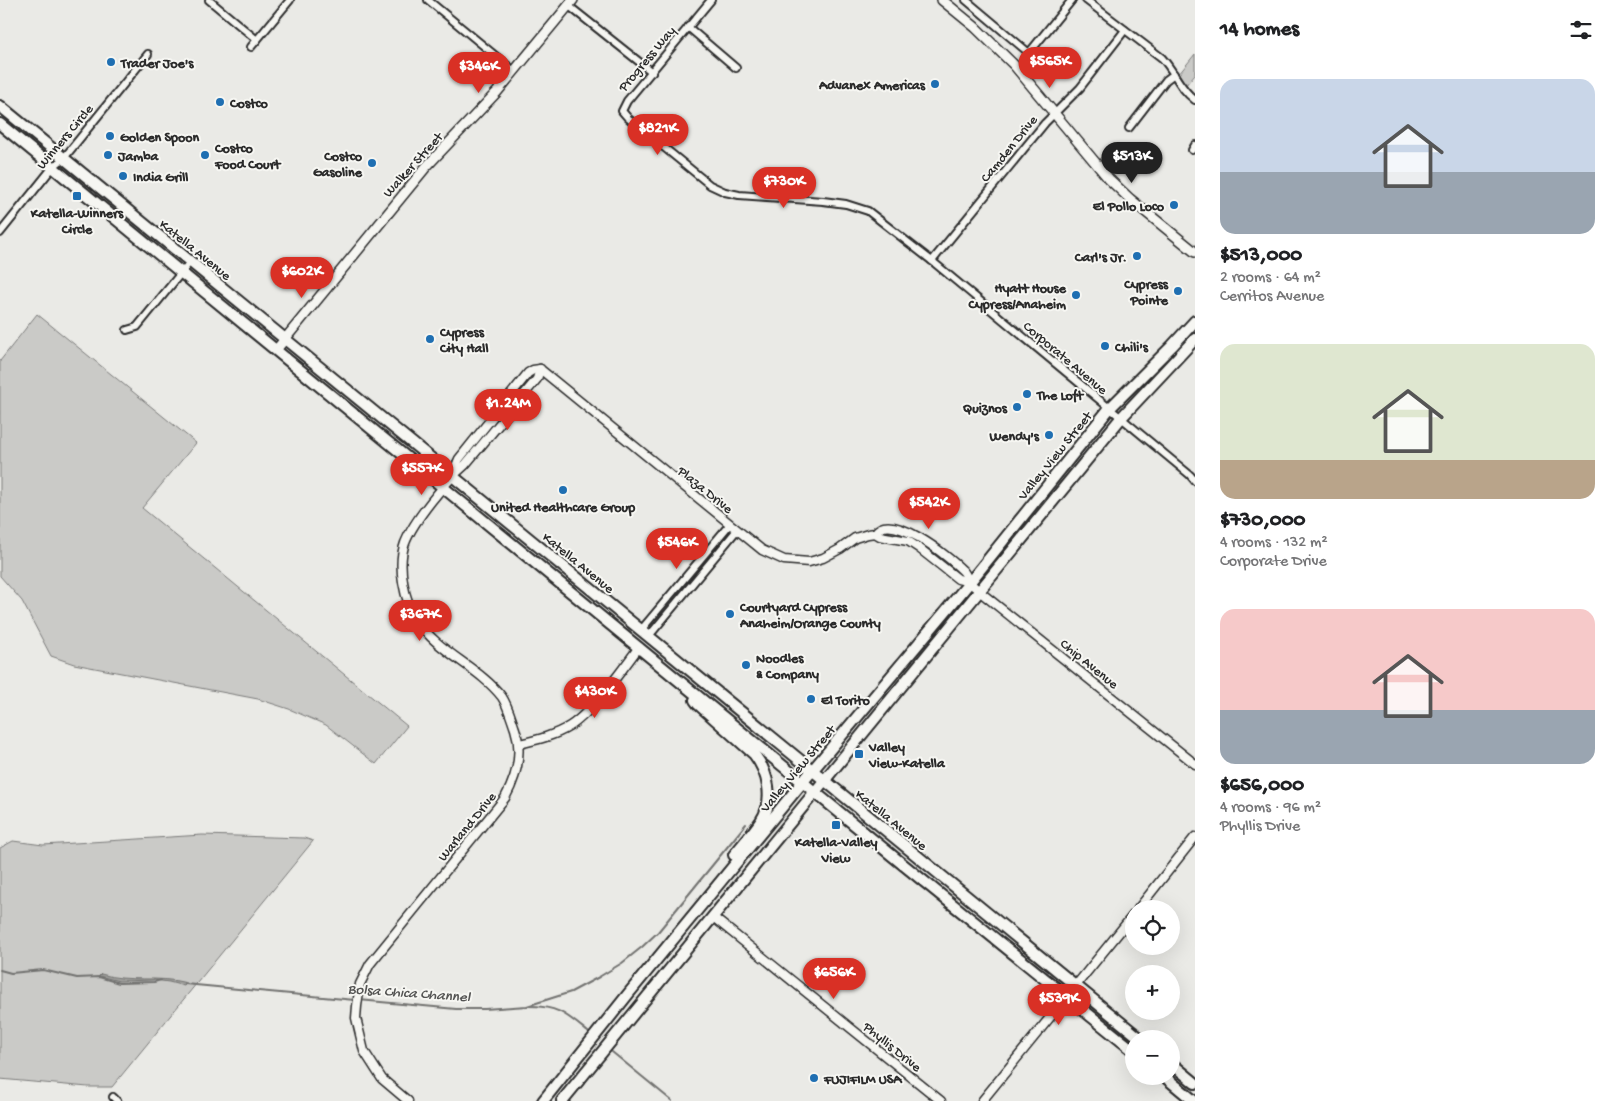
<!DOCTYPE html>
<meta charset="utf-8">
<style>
body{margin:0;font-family:"Gochi Hand",sans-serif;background:#f6f6f6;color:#202124;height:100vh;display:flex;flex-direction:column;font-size:19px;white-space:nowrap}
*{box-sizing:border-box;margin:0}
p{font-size:16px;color:#757577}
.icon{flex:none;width:28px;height:28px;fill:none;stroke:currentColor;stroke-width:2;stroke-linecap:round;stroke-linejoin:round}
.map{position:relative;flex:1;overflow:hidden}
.panel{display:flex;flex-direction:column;background:#fff;width:425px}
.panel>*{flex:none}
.buttons{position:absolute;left:1125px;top:900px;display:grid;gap:10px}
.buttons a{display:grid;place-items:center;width:55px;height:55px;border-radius:50%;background:#fff;box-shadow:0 5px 20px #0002;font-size:25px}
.price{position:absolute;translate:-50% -42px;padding:0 11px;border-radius:18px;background:#d93025;color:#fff;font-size:16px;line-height:32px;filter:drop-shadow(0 1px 2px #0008)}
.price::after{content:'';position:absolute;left:50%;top:30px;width:15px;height:11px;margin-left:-8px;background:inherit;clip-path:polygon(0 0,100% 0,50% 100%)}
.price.active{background:#222;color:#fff}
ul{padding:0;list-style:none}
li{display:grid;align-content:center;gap:10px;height:265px;padding:0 25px}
li span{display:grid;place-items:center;height:155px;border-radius:15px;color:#555}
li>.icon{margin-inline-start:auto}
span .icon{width:90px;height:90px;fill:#fffc;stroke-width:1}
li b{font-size:21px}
h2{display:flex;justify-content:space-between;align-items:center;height:60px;padding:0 25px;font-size:21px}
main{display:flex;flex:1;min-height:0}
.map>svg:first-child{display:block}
.green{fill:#cacac7;stroke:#7a7a79}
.water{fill:#a1a19e;stroke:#727270}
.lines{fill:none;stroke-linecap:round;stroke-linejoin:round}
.stream{stroke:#727270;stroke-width:2}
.minor-casing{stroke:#2b2b2b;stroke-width:10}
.tertiary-casing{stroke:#2b2b2b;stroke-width:11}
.secondary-casing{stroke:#2b2b2b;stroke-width:12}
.primary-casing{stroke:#2b2b2b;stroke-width:14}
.minor{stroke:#f6f6f2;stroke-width:6}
.tertiary{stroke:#f6f6f2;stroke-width:8}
.secondary{stroke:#f6f6f2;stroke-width:9}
.primary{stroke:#f6f6f2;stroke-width:10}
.poi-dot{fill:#1f6fb2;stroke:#f6f6f2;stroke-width:2}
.labels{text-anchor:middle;stroke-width:4;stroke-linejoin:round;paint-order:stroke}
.street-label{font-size:14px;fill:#2b2b2b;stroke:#f6f6f2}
.poi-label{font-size:14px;font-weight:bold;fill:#2b2b2b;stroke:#f6f6f2;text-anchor:start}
.water-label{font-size:15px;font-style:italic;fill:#545453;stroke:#f6f6f2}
</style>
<main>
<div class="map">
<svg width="1195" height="1101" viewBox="0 0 1195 1101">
<rect width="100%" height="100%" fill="#eaeae6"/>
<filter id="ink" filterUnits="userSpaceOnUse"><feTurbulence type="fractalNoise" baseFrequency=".02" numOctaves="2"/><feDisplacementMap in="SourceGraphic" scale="10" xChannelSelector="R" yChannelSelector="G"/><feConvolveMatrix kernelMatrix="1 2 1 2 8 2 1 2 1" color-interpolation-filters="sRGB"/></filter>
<g filter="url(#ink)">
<!-- green -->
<g class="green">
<path d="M1195,54V74L1185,86L1179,74Z"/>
<path d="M37,314L196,443L142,508L407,726L376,764L326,725L289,709L258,699L74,664L51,656L22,601L0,576V361Z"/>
<path d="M202,835L304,838L313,841L112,1087H88L0,1079V848L13,841L43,845Z"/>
</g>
<!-- water -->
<path class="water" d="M101,974C129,983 157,975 187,983L184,986L169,982L154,980L119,981L99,976Z"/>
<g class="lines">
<!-- stream -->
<g class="stream">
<path d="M0,970L11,973L43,970L77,978L99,977L119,983L154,982L161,980"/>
<path d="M185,984L355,1000"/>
<path d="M359,1000L456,1009H485L527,1006L571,992L599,977L622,963L642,947L658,932L746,824"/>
<path d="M528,1006C558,1006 566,1014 588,1032"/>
<path d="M612,1052L672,1101"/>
</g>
<!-- minor casing -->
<g class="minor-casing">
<g id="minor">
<path d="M209,0L257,40"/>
<path d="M428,0L514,71"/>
<path d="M711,0L627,101L622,111L628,118L710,185L725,192L739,195L823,201L846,204L868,211L932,261L1190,475L1195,481"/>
<path d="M966,0L1029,53L1072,0"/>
<path d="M1086,0L1162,58C1175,72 1179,88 1195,100"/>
<path d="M569,6L652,72"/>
<path d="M688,27L736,68"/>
<path d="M251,47L290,0"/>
<path d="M1129,128L1166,80L1174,74"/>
<path d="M1192,150L1195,145"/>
<path d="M0,233L53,167L64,158L148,54"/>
<path d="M932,261L1045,123L1080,88L1125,30"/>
<path d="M127,330L137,327L190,262"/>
<path d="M641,630L730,524"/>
<path d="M649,636L737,530"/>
<path d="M113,1097L117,1101"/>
</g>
</g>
<!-- tertiary casing -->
<g class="tertiary-casing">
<g id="tertiary">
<path d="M540,369L762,550L784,560L809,562L823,558L840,549L855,538L868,534L875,533L880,536L908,541L920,549L958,579L970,582"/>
<path d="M453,473L459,459L528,373L533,370L540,369"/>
<path d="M875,533C891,510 948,556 962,570C966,573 967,579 970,583C973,586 977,588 979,591L1195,764"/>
<path d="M519,744C536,740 554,736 570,726C593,711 622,670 639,647"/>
<path d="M1138,909L1195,837"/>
<path d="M713,917L941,1101"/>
<path d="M408,1101L382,1079L364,1051L356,1018L357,1006L360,984L370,964L505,798C517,776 523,753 515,729C511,718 508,706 502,697C479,667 437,652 417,620C404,601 397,565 405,543C414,520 446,481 465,465L537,379L540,369"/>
<path d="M982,1101L1134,914"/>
</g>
</g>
<!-- secondary casing -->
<g class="secondary-casing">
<g id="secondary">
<path d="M942,0L975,27L1014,65L1109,179L1130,199L1195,252"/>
<path d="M276,350L426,167L497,92L573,0"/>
</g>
</g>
<!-- primary casing -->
<g class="primary-casing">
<g id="primary">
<path d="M0,106C380,417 760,728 1141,1039"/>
<path d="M0,124L900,862L1134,1051"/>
<path d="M695,700L698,704L754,754C768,772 775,800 761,821C753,833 743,844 734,855"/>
<path d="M1171,1063L1195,1083"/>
<path d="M1164,1076L1194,1101"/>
<path d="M543,1101L629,993L796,790L970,582L1109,409L1172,346L1195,321"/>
<path d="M562,1101L1121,418L1195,339"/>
</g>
</g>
<!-- minor -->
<use href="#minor" class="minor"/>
<!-- tertiary -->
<use href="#tertiary" class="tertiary"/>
<!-- secondary -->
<use href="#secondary" class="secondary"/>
<!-- primary -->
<use href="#primary" class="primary"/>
</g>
</g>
<!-- markers -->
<g class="poi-dot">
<circle cx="111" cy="62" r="5"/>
<circle cx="935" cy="84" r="5"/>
<circle cx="220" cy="102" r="5"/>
<circle cx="110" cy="136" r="5"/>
<circle cx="108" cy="155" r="5"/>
<circle cx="205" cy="155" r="5"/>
<circle cx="372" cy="163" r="5"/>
<circle cx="123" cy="176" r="5"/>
<rect x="72" y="191" width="10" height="10" rx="2.5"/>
<circle cx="1174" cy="205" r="5"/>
<circle cx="1137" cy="256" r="5"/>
<circle cx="1178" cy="291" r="5"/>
<circle cx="1076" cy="295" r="5"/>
<circle cx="430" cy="339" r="5"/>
<circle cx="1105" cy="346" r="5"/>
<circle cx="1027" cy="394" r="5"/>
<circle cx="1017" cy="407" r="5"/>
<circle cx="1049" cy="435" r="5"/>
<circle cx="563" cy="490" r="5"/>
<circle cx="730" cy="614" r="5"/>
<circle cx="746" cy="665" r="5"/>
<circle cx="811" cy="699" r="5"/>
<rect x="854" y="749" width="10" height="10" rx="2.5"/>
<rect x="831" y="820" width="10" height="10" rx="2.5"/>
<circle cx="814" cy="1078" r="5"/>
</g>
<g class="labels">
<!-- street labels -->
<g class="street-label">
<text transform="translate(646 58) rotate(-50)" y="5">Progress Way</text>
<text transform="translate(64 136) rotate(-50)" y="5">Winners Circle</text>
<text transform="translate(1008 148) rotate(-51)" y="5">Camden Drive</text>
<text transform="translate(412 164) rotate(-48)" y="5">Walker Street</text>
<text transform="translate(196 249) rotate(39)" y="5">Katella Avenue</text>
<text transform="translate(1066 357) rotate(40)" y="5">Corporate Avenue</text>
<text transform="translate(1054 455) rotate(-51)" y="5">Valley View Street</text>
<text transform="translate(706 489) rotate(39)" y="5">Plaza Drive</text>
<text transform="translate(579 562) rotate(39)" y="5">Katella Avenue</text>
<text transform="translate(1090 663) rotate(39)" y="5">Chip Avenue</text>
<text transform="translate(797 768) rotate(-50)" y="5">Valley View Street</text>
<text transform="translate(892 819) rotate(39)" y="5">Katella Avenue</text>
<text transform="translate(466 826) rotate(-51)" y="5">Warland Drive</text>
<text transform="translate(893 1046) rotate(39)" y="5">Phyllis Drive</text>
</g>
<!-- poi labels -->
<g class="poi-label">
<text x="121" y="67">Trader Joe's</text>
<text x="925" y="89" text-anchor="end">Advanex Americas</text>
<text x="230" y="107">Costco</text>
<text x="120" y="141">Golden Spoon</text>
<text x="215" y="152">Costco<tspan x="215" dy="16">Food Court</tspan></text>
<text x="118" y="160">Jamba</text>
<text x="362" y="160" text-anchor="end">Costco<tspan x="362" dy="16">Gasoline</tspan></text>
<text x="133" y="181">India Grill</text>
<text x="1164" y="210" text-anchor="end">El Pollo Loco</text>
<text x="77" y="217" text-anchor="middle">Katella-Winners<tspan x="77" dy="16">Circle</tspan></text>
<text x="1127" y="261" text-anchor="end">Carl's Jr.</text>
<text x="1168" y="288" text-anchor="end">Cypress<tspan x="1168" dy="16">Pointe</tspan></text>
<text x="1066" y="292" text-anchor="end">Hyatt House<tspan x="1066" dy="16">Cypress/Anaheim</tspan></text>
<text x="440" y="336">Cypress<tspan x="440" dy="16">City Hall</tspan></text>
<text x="1115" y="351">Chili's</text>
<text x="1037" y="399">The Loft</text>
<text x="1007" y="412" text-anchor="end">Quiznos</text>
<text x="1039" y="440" text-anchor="end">Wendy's</text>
<text x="563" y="511" text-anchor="middle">United Healthcare Group</text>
<text x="740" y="611">Courtyard Cypress<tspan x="740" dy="16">Anaheim/Orange County</tspan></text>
<text x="756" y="662">Noodles<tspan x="756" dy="16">&amp; Company</tspan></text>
<text x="821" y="704">El Torito</text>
<text x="869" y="751">Valley<tspan x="869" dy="16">View-Katella</tspan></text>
<text x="836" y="846" text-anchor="middle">Katella-Valley<tspan x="836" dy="16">View</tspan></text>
<text x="824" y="1083">FUJIFILM USA</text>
</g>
<!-- water labels -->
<g class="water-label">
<text transform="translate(409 992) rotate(4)" y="5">Bolsa Chica Channel</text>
</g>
</g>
</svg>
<div class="buttons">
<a><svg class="icon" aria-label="locate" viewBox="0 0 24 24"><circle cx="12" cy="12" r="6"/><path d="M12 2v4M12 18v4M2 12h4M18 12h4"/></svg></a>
<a>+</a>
<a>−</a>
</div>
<b class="price" style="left:1050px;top:89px">$565K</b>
<b class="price" style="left:479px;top:94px">$346K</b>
<b class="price" style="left:658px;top:156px">$821K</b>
<b class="price active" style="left:1132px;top:184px">$513K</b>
<b class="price" style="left:784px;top:209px">$730K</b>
<b class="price" style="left:302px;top:299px">$602K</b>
<b class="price" style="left:508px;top:431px">$1.24M</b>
<b class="price" style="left:422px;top:496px">$557K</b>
<b class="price" style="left:929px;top:530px">$542K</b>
<b class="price" style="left:677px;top:570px">$546K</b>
<b class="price" style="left:420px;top:642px">$367K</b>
<b class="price" style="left:595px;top:719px">$430K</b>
<b class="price" style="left:834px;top:1000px">$656K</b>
<b class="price" style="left:1059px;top:1026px">$539K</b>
</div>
<section class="panel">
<h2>14 homes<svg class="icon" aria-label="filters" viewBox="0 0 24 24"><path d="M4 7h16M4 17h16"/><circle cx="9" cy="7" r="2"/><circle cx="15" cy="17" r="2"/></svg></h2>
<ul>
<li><span style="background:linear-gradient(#c9d6e8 60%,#9aa5b1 0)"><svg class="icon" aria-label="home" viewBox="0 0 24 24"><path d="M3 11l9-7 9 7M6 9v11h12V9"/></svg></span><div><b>$513,000</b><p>2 rooms · 64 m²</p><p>Cerritos Avenue</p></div></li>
<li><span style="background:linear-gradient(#dfe7d0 75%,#b9a48a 0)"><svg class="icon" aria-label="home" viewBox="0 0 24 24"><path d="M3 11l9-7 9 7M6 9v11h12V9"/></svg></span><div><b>$730,000</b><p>4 rooms · 132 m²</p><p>Corporate Drive</p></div></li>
<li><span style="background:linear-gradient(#f6c9c9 65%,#9aa5b1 0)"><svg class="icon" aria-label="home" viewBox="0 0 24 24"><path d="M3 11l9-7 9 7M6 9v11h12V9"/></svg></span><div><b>$656,000</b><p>4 rooms · 96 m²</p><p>Phyllis Drive</p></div></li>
</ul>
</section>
</main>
